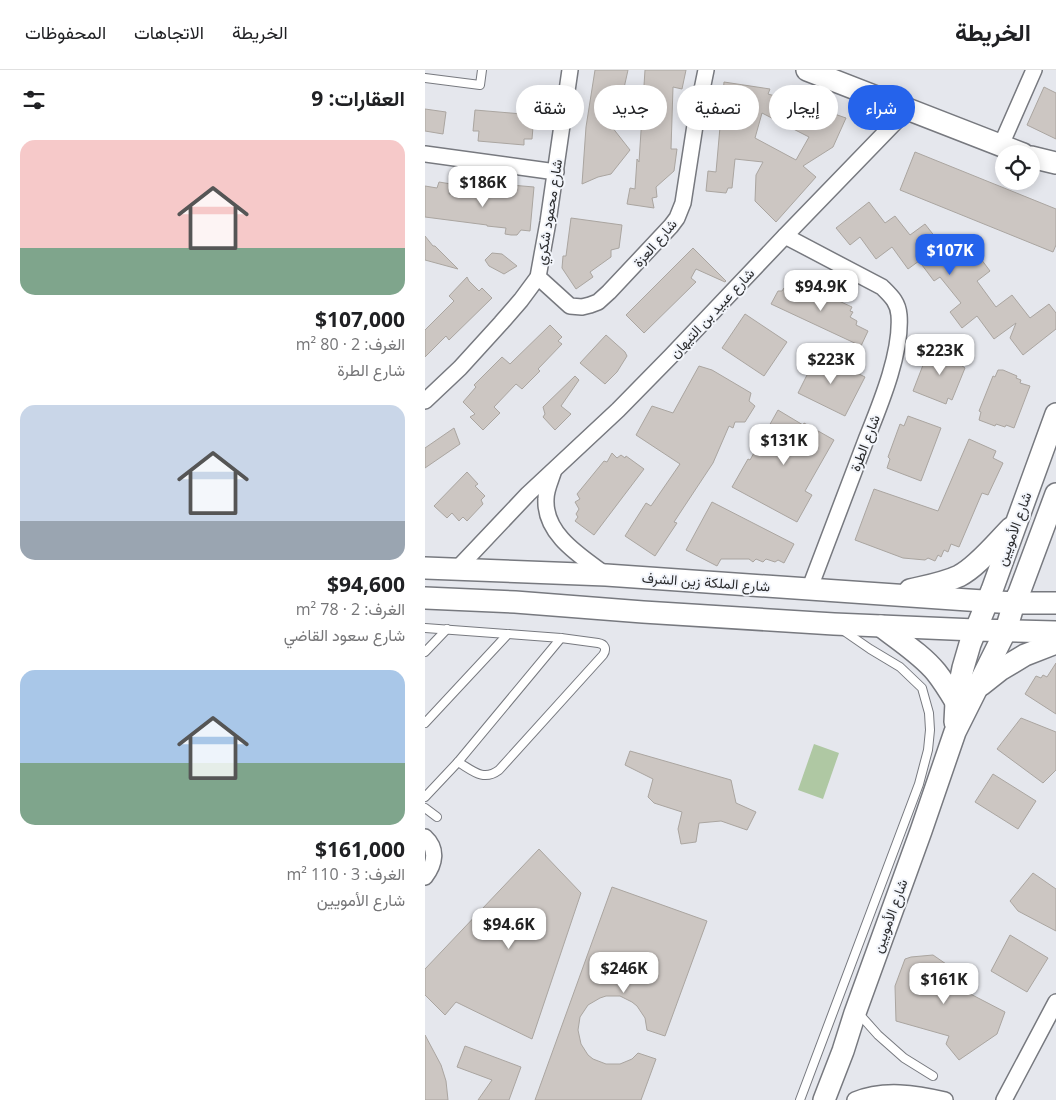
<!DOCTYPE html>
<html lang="ar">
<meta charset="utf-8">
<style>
body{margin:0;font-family:"Open Sans",Vazirmatn,sans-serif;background:#f2f2f2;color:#202124;direction:rtl;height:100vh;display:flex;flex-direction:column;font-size:19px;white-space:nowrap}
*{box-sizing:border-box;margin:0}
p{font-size:16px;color:#757577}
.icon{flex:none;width:28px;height:28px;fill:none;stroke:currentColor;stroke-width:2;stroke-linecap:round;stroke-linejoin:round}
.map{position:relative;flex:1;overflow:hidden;direction:ltr}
.details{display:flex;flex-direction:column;background:#fff;width:425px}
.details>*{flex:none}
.banner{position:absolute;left:15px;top:15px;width:475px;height:45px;direction:rtl;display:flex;gap:10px}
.fabs{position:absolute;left:570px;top:75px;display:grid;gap:10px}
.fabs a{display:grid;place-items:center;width:45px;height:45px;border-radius:50%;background:#fff;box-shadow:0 2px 12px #0003;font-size:25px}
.price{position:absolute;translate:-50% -42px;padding:0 11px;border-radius:10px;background:#fff;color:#222;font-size:16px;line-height:32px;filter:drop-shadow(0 1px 2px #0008)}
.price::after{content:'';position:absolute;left:50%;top:30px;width:15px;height:11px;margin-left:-8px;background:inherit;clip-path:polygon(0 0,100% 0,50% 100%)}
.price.on{background:#2563eb;color:#fff}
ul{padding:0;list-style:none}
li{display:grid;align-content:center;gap:10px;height:265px;padding:0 20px}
li span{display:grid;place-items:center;height:155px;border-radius:15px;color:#555}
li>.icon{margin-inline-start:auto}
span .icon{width:90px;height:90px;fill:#fffc;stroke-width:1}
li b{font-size:21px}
h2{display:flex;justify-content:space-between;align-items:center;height:60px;padding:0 20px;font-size:21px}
.chip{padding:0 18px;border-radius:22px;background:#fff;box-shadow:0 2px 12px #0003;font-size:18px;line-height:45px}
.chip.on{background:#2563eb;color:#fff}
header{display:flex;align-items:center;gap:30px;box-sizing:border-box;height:70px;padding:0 25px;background:#fff;border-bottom:1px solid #e0e0e0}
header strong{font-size:24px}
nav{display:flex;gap:28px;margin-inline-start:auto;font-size:18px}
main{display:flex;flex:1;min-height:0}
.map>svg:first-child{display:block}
.green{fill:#afc8a3}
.building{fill:#ccc6c2;stroke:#aaa5a0;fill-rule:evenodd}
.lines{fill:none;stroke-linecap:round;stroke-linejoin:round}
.lane-casing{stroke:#77797f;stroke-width:10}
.street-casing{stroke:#77797f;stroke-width:18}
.secondary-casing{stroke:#77797f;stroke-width:24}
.lane{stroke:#fff;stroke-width:8}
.street{stroke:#fff;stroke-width:15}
.secondary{stroke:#fff;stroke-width:21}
.labels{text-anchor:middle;stroke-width:4;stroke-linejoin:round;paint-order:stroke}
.street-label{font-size:14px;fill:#2b2c2e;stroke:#f2f5fb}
</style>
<header>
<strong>الخريطة</strong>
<nav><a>الخريطة</a><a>الاتجاهات</a><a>المحفوظات</a></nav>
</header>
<main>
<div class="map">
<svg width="631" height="1030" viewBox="0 0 631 1030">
<rect width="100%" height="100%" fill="#e5e7ed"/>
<!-- green -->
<path class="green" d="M389,674L414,683L398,729L373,720Z"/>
<!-- building -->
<g class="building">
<path d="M170,0H203L193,45L176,43L205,80L186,104L173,107L157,114L161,57Z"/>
<path d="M220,0H261L257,19L248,17L246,79H252L249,101L231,117L232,127L227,128L229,138L202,134L205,118L210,119L212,89L214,92Z"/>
<path d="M299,12L345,19L343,24L395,39L421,48L408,77L378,96L391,107L351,152L330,131L331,105L338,92L310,89L307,118H303L301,123L281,121L283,101L291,102ZM337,43L384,67L371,90L330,68Z"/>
<path d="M619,17L631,23V69L602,55Z"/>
<path d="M0,39L21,42L18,64L0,61Z"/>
<path d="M50,40L109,45L107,69H99V75L53,71L54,61H48Z"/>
<path d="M490,82L631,139V175L628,182L475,120Z"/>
<path d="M14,112L26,114L24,124L63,129L64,123L85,124L86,115L109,117L105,161L96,160L92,165H86L80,164L81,158L62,156V155L0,147V116L12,118Z"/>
<path d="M444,132L460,153L470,146L485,165L500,154L518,177L527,169L544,192L553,185L565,201L552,211L571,237L587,225L605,248L624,234L631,243V259L598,285L585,268L591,253L569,269L552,246L537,258L525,242L536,233L515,207L509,211L494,191L483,199L467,177L451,189L435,167L425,175L411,158Z"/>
<path d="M146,148L197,155L194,178L186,180V187L165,202L168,207L151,219L137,198L138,186H141Z"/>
<path d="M0,166L8,176H10L33,199L0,190Z"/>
<path d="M268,178L301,211L300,212L271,199L266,208L271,212L219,263L201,245Z"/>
<path d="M67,183L77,184L92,196L79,204L64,196L60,190Z"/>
<path d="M42,207L44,211L54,221L57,218L67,228L24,270L21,266L0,287V260L29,231L24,226Z"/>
<path d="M379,215L427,237L425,241L428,242L425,247L432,251L431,255L443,261L436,276L346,234L353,221H357L359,218L367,221L369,216L377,220Z"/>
<path d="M320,244L362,272L339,306L297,278Z"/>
<path d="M125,255L137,267L133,271L137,274L113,299L115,301L97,319L91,314L69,337L75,343L58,360L45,347L50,344L38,332L51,317L49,315L77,287L85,294Z"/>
<path d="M181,265L200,282L202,286L192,302L180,314L155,293Z"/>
<path d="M505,277L538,290L536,295L540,298L527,330L523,328L521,334L488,321Z"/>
<path d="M393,283L440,307L420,346L373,323Z"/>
<path d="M274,296L287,300L326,323L324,331L330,336L320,352H310L308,358L304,356L288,393L249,452L252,453L230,486L200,466L221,433L226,436L255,394L211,365L227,336L248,343Z"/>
<path d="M573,300H578L592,306L591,308L596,310L595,313L605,316L589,358L581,355L580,357L571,354L570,356L554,350L556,342L554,341L568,306L570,307Z"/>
<path d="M150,306L154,310L136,336L146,344L130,360L118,347L120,344L118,337Z"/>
<path d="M353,340L378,355L379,353L409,370L380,421L387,425L372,452L307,417L323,389L325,390Z"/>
<path d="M483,346L516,358L496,411L462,398L465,389L463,387L475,354L479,356Z"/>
<path d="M29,358L35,374L0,398V378Z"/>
<path d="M544,369L571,381L568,388L578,393L563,425L557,423L534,477L526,474L523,482L519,480L516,487L513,485L510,491L503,488L500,490L478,488L430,470L449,419L513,441Z"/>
<path d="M187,383L192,388L196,385L200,388L201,386L219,399L169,465L150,451L153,447L151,444L154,439L150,432L155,429L152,424L179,391L182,392Z"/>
<path d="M42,402L53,414L50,416L60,426L56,430L58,434L42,451L38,447L34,451L27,443L22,448L9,436Z"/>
<path d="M287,432L369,474L359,493L353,490L350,492L341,489L338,492L331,489L328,492L324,489H296L292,496L261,480Z"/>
<path d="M631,593V644L600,624L611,606L616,608L618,605L622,607Z"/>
<path d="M596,648L631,662V700L618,713L572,679Z"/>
<path d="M205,681L306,710L311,733L331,742L322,760L296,751L274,753L271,772L256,774L253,759L257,742L229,733L223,727L228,709L200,695Z"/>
<path d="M568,704L611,731L593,759L550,732Z"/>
<path d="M114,779L156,823L107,969L31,932L20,945L0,925V899Z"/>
<path d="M608,803L631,819V861L593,841L585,831Z"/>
<path d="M187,817L282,851L240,966L222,960L220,948L212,936L207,932L195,926H181L175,928L163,935L155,947L153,960L156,974L163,985L168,989L181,994H195L207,989L213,983L231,989L216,1030H110Z"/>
<path d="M585,865L623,888L602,922L566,901Z"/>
<path d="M508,885L537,905L532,917L580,942L572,964L534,990L521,974L524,966L471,951L470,916L480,889L486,887Z"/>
<path d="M0,965L16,995L21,1011L23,1030H0Z"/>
<path d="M40,976L96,997L84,1030H53L67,1010L32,997Z"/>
</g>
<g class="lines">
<!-- lane casing -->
<g class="lane-casing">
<g id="lane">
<path d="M0,8L55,15L57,0"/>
<path d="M0,558L136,568L173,573C180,574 182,579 178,585L74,700C58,712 47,700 33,692"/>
<path d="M0,582L22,559"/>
<path d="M0,653L83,564"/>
<path d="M0,727L33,692L136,568"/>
<path d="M0,738L12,747"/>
<path d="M432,944L436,946L453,965L479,988L508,1006"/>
<path d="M375,1030L494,714L503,680L505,660L504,643L497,618L475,597L445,579L416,559"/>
</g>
</g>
<!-- street casing -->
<g class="street-casing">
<g id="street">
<path d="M576,75L609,0"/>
<path d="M0,84L131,102"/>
<path d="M360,166L457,217C466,226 473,232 474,245C477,283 455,335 441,370C422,420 403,470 384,520"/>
<path d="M113,207L145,236L157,237L165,235L173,232L184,222L246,156L252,148L258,133L271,49L281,0"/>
<path d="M0,331L35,298L76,253L96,230L113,207L123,152L145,0"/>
<path d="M128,403C125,412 121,420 121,429C119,465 157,487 181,505"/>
<path d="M32,499L103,424L193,340L246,286L360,166L482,40"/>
<path d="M0,767C13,779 10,794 0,807"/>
<path d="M430,1030C458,1018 491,1023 520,1030"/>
<path d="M579,1030L631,932"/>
</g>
</g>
<!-- secondary casing -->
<g class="secondary-casing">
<g id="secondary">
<path d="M382,0L598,84"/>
<path d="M606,87L631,93"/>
<path d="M0,498L181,505L543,530L589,533H631"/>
<path d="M485,520C502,516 519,513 534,506C552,497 572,472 586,458"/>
<path d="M0,528L90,532L218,542L409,554L550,560L631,562"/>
<path d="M456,556C475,571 496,584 511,602C519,612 525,622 531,632"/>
<path d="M556,615L575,600L600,585L631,573"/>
<path d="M530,652L531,632L538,598L545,574L567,520L631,344"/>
<path d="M399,1030L418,981L430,943L496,761L530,662L581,560L589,533L594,523L631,424"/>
</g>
</g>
<!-- lane -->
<use href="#lane" class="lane"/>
<!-- street -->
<use href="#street" class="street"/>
<!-- secondary -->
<use href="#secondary" class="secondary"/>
</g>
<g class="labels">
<!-- street labels -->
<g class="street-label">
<text transform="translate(124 142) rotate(-81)" y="5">شارع محمود شكري</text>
<text transform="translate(230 173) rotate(-49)" y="5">شارع العزة</text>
<text transform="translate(287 243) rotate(-47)" y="5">شارع عبيد بن التيهان</text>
<text transform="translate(440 373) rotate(-69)" y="5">شارع الطرة</text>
<text transform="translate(589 459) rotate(-70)" y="5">شارع الأمويين</text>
<text transform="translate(281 512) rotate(4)" y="5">شارع الملكة زين الشرف</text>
<text transform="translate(465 846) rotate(-70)" y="5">شارع الأمويين</text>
</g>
</g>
</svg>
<div class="fabs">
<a><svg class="icon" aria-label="locate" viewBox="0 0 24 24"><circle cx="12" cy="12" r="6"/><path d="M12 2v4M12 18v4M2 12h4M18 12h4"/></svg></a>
</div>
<b class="price" style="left:58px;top:138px">$186K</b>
<b class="price on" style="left:525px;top:206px">$107K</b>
<b class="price" style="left:396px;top:242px">$94.9K</b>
<b class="price" style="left:515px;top:306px">$223K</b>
<b class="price" style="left:406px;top:315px">$223K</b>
<b class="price" style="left:359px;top:396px">$131K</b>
<b class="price" style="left:84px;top:880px">$94.6K</b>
<b class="price" style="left:199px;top:924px">$246K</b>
<b class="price" style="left:519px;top:935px">$161K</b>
<div class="banner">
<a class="chip on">شراء</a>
<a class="chip">إيجار</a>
<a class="chip">تصفية</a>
<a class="chip">جديد</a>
<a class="chip">شقة</a>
</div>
</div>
<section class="details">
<h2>العقارات: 9<svg class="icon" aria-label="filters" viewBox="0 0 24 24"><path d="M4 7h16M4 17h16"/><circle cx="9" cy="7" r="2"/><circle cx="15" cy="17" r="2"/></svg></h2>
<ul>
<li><span style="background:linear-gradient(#f6c9c9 70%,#7fa58c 0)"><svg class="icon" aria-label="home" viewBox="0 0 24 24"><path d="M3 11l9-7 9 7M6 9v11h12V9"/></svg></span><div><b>$107,000</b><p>الغرف: 2 · 80 m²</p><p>شارع الطرة</p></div></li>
<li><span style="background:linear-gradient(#c9d6e8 75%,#9aa5b1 0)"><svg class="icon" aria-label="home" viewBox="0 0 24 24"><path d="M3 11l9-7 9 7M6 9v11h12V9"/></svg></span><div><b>$94,600</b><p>الغرف: 2 · 78 m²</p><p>شارع سعود القاضي</p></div></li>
<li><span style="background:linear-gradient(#a9c7e8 60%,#7fa58c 0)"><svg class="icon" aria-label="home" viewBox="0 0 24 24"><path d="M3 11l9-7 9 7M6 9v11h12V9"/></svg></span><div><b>$161,000</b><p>الغرف: 3 · 110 m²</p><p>شارع الأمويين</p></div></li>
</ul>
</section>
</main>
